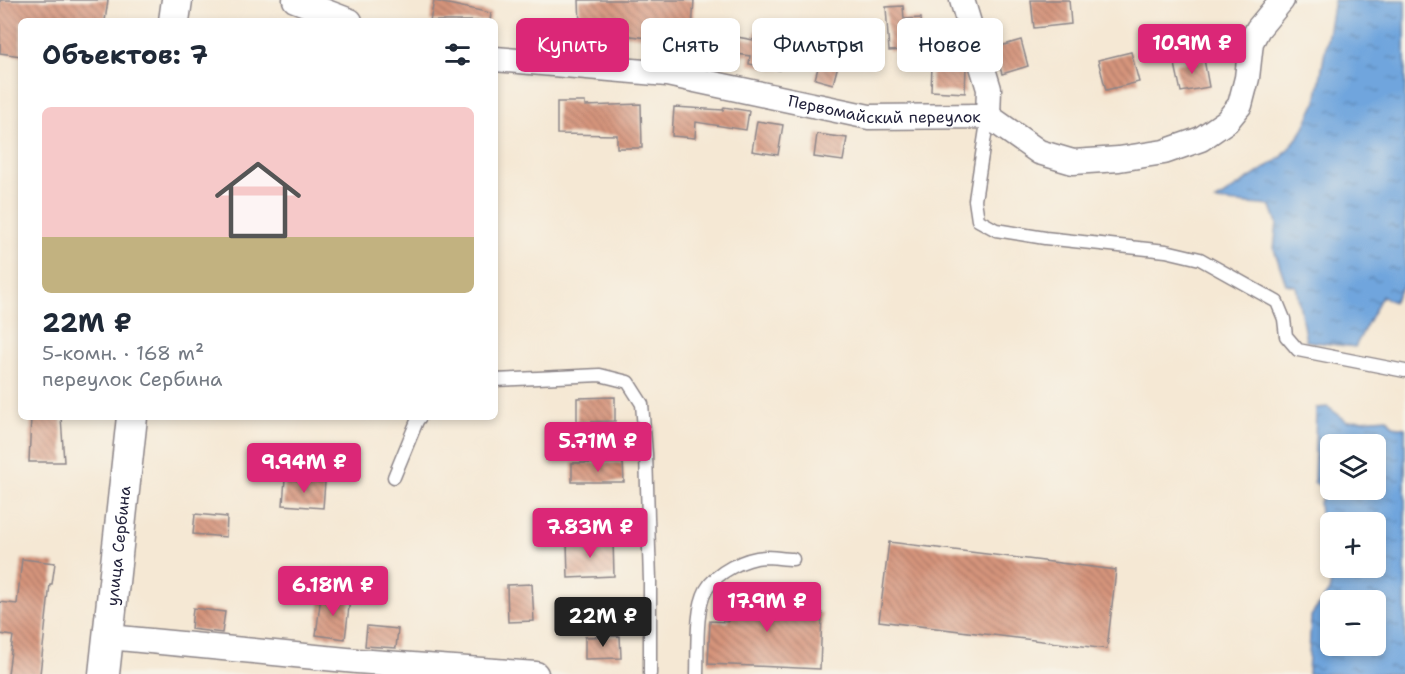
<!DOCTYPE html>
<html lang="ru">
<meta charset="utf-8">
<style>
body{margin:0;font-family:"Shantell Sans",sans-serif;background:#f2f2f3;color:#1f2937;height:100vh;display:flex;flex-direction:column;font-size:22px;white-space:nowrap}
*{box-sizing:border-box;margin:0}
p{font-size:20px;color:#747a83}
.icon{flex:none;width:33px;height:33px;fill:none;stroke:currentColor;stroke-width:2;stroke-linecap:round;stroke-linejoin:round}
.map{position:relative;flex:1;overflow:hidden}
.details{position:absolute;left:18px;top:18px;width:480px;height:402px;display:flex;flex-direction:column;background:#fff;border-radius:9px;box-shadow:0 3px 9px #0003}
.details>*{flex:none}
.hud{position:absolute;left:516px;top:18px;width:570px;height:54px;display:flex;gap:12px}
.tools{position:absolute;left:1320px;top:434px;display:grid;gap:12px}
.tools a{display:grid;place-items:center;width:66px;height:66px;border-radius:9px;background:#fff;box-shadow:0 3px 9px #0003;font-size:30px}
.price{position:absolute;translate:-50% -51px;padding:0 14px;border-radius:6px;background:#db2777;color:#fff;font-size:20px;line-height:39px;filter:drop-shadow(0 2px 3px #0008)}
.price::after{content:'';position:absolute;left:50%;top:36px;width:18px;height:14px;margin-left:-9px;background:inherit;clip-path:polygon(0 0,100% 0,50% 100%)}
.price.on{background:#222;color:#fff}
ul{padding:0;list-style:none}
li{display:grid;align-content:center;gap:12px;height:318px;padding:0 24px}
li span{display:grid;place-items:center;height:186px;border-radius:9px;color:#555}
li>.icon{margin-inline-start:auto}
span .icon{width:108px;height:108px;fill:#fffc;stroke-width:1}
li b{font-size:26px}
h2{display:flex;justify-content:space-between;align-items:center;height:72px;padding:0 24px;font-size:26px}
.chip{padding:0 21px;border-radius:9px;background:#fff;box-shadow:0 3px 9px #0003;font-size:21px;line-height:54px}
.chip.on{background:#db2777;color:#fff}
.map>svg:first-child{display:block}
.water{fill:url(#water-ripples);stroke:#49648c;stroke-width:1.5;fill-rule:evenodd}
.building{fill:url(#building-back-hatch)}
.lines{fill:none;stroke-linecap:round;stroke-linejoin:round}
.service-casing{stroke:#8c8588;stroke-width:15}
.minor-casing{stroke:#8c8588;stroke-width:27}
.tertiary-casing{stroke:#8c8588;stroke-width:33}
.service{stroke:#fff;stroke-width:12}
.minor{stroke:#fff;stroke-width:24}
.tertiary{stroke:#fff;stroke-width:30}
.labels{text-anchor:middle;stroke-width:4.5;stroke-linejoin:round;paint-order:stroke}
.street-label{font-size:16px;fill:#22223b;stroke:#f7f3e8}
</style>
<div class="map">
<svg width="1405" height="674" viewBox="0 0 1405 674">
<defs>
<pattern id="water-ripples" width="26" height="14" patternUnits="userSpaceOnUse" patternTransform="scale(1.5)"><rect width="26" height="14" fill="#70a5dd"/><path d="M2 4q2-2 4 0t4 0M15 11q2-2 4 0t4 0" fill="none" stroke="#5c86b4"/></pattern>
<pattern id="building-back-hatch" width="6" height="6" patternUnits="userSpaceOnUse" patternTransform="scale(1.5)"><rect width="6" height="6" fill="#d5947b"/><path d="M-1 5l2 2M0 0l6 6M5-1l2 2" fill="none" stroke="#ac7866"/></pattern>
</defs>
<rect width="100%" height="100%" fill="#f7f3e8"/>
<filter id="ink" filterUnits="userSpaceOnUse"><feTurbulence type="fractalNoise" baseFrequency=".0167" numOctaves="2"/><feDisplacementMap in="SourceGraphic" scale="12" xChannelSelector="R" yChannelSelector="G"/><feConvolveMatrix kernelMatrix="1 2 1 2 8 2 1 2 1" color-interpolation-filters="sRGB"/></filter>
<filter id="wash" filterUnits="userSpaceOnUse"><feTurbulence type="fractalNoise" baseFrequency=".008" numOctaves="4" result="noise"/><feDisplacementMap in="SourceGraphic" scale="24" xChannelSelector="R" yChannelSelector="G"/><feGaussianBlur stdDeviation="1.35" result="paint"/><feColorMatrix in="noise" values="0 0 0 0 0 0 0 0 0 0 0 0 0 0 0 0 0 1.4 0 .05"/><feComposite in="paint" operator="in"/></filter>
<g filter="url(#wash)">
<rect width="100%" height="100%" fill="#f5e8d4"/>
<!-- water -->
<g class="water">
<path d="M1334,0H1405V283L1393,302L1382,296L1355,347L1306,341L1296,286L1286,284L1274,249L1277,223L1271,206L1215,201L1282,157L1301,133L1316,102Z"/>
<path d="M1328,407L1347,421L1387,418L1393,426L1405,428V674H1308L1311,616L1329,591L1334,570L1333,567H1376V522H1330V561L1322,538L1319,503L1326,491L1314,482L1316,408ZM1330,444H1376V489H1330ZM1330,600H1376V645H1330Z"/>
</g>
<g id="blocks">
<!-- building -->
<g class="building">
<path d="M0,0H108L105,21H21V56L0,53Z"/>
<path d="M579,0H694L692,29L754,40L755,31L787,37L780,70L749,64L750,56L690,47V49L664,46L665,40L623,35L624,24L580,26Z"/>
<path d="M1031,0H1069L1071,24L1034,28Z"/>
<path d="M434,1L491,13L490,21H430Z"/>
<path d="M903,6L904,19L921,18L923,49L889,51L886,7Z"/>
<path d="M827,35L845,39L833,84L815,79Z"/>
<path d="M1021,40L1028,66L1002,74L994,48Z"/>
<path d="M1131,52L1139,82L1106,90L1098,60Z"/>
<path d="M1204,59L1209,87L1181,92L1175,64Z"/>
<path d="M932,66L966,67L965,93L931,91Z"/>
<path d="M557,102H585V106L641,104L642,148H617V135L557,134Z"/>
<path d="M674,107L723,110L724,107L749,111L746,130L696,122L695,138L672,136Z"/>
<path d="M757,121L783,125L778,155L752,151Z"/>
<path d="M817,134L847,138L843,161L814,157Z"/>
<path d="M615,397V421L577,422V398Z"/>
<path d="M31,417H61L64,462H29Z"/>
<path d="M572,463H623L624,482H572Z"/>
<path d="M285,479L325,482L323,508L283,505Z"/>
<path d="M195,514L227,517L226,537L193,534Z"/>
<path d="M613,540L614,576L568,578L567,541Z"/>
<path d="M889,542L1116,570L1107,649L879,621Z"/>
<path d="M22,559L55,563L52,584H50L40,674H8L13,636L0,634V602L17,604Z"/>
<path d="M532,584L534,621L508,622L507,585Z"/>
<path d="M729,594L812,598V613H822L820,669L708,664L710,621L728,622Z"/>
<path d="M321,596L350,599L345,639L316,635Z"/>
<path d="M193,608L225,612L222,633L191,629Z"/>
<path d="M367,626L398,629L396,648L365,646Z"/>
<path d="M620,636L621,658L585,659V637Z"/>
</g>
</g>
</g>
<g filter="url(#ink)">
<use href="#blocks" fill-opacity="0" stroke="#8c8588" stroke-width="1.5"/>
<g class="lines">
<!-- service casing -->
<g class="service-casing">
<g id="service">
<path d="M988,116L975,200L978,220L996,230L1045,238L1166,251L1200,259L1277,302L1284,319L1286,336L1298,350L1405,371"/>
<path d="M495,380L600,375L628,382L642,404L646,454L650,581V674"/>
<path d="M394,477L417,421L420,417"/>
<path d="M697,674C698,651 695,610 706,590C716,572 745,558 765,557C774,557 784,559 793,559"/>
</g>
</g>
<!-- minor casing -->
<g class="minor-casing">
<g id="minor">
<path d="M295,0L350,21"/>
<path d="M962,0L989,89L988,116"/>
<path id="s1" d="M495,59L667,74L869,117L988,116L1039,152L1073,162L1119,159L1164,152L1201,139L1227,121L1240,105L1247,78L1251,42L1258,29L1282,0"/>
<path d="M109,637L357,661L536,674"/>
</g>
</g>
<!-- tertiary casing -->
<g class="tertiary-casing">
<g id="tertiary">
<path d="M174,21L177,0"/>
<path id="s2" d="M104,674L132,417"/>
</g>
</g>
<!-- service -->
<use href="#service" class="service"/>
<!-- minor -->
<use href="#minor" class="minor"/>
<!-- tertiary -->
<use href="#tertiary" class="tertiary"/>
</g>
</g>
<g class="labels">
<!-- street labels -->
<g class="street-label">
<text dy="6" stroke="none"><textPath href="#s1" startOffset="394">Первомайский переулок</textPath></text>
<text dy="6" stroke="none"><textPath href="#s2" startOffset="129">улица Сербина</textPath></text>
</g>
</g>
</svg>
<div class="tools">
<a><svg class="icon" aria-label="layers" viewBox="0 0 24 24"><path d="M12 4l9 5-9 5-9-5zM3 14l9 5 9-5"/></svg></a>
<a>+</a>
<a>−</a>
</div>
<b class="price" style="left:1192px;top:75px">10.9M ₽</b>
<b class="price" style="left:598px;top:473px">5.71M ₽</b>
<b class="price" style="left:304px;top:494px">9.94M ₽</b>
<b class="price" style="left:590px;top:559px">7.83M ₽</b>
<b class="price" style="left:333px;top:617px">6.18M ₽</b>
<b class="price" style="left:767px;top:633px">17.9M ₽</b>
<b class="price on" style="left:603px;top:648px">22M ₽</b>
<div class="hud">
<a class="chip on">Купить</a>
<a class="chip">Снять</a>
<a class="chip">Фильтры</a>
<a class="chip">Новое</a>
</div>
<section class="details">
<h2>Объектов: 7<svg class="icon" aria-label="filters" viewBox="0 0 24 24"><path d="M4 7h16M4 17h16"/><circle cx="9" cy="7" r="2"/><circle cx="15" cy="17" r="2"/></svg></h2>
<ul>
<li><span style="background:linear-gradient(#f6c9c9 70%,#c2b280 0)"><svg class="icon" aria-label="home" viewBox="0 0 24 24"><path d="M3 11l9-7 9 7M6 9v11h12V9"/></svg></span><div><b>22M ₽</b><p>5-комн. · 168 m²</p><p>переулок Сербина</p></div></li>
</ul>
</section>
</div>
